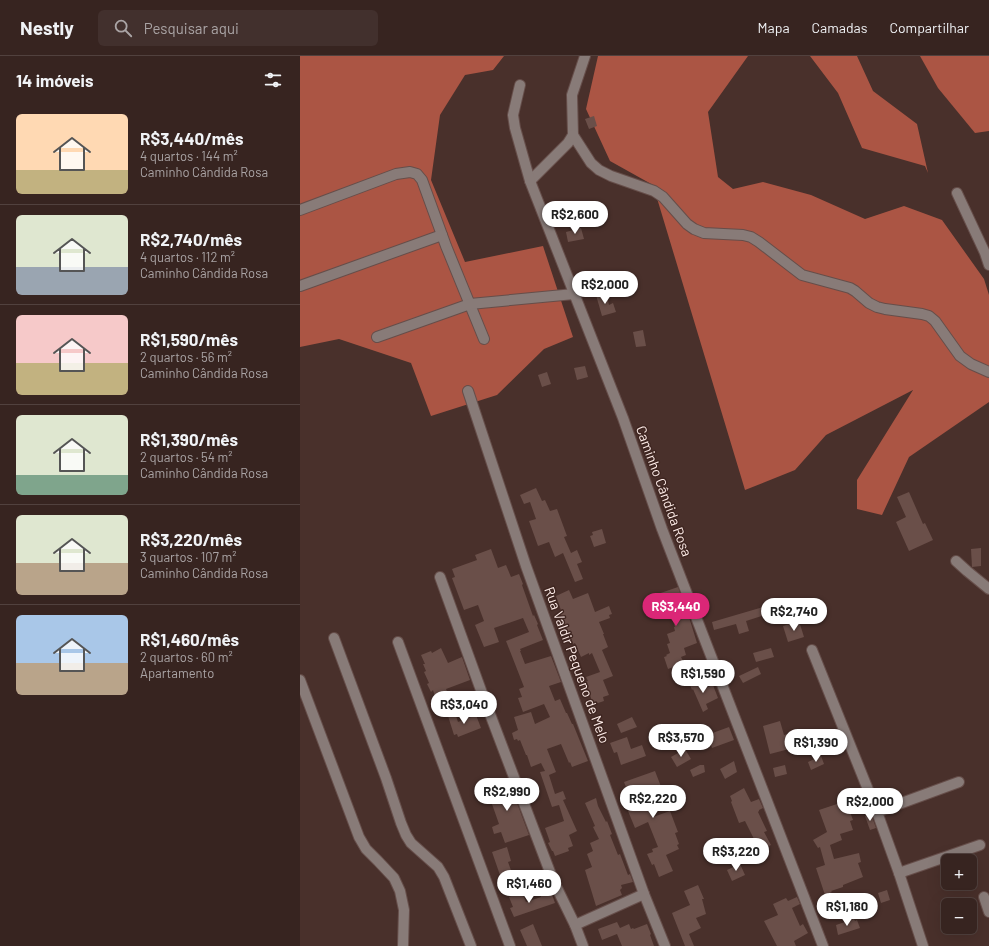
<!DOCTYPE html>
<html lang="pt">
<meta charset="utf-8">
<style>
body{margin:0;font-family:Barlow,sans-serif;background:#42302d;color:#f1f3f6;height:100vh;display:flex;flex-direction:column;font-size:15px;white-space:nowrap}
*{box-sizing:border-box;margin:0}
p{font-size:13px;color:#aaa4a5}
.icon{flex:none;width:22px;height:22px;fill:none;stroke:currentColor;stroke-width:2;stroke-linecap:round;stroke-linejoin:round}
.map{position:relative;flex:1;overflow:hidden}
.panel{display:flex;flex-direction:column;background:#372420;width:300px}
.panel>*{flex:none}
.tools{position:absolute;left:641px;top:798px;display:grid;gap:8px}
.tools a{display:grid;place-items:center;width:36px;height:36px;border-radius:6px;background:#372420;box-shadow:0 4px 16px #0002,0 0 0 1px #51413e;font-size:20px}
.price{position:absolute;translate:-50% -34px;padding:0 9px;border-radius:14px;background:#fff;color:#222;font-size:13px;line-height:26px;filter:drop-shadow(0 1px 2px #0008)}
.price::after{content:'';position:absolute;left:50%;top:24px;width:12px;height:9px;margin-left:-6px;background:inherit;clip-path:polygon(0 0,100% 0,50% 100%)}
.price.selected{background:#db2777;color:#fff}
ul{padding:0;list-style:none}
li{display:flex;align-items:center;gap:12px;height:100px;padding:0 16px}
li+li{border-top:1px solid #51413e}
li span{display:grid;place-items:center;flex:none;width:112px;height:80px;border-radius:6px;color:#555}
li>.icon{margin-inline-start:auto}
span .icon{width:48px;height:48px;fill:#fffc;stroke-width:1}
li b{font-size:17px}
h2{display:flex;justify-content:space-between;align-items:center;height:48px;padding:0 16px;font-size:17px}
header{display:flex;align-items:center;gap:24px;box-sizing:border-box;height:56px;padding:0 20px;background:#372420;border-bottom:1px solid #51413e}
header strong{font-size:19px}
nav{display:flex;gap:22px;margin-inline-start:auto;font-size:14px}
.search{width:280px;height:36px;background:#42302d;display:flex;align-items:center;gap:10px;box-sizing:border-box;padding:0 14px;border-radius:6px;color:#aaa4a5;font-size:15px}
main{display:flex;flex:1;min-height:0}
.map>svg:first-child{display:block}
.forest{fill:#ab5544}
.building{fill:#6a4f49}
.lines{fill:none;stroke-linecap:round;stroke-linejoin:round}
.minor-casing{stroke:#664e4a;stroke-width:12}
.minor{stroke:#887b78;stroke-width:10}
.labels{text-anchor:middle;stroke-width:3;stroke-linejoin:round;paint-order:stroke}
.street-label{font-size:14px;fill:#ffeeea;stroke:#3f2621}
</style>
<header>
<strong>Nestly</strong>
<div class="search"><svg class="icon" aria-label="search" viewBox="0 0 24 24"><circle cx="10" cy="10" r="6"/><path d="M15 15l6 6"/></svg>Pesquisar aqui</div>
<nav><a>Mapa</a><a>Camadas</a><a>Compartilhar</a></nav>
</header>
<main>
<section class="panel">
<h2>14 imóveis<svg class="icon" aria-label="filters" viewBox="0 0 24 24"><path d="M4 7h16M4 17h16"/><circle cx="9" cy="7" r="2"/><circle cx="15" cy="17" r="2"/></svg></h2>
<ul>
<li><span style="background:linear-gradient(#ffd9b3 70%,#c2b280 0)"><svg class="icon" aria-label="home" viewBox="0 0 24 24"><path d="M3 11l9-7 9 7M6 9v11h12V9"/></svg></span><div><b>R$3,440/mês</b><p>4 quartos · 144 m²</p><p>Caminho Cândida Rosa</p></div></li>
<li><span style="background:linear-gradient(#dfe7d0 65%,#9aa5b1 0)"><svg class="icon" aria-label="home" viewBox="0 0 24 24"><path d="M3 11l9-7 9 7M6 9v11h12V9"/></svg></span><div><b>R$2,740/mês</b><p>4 quartos · 112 m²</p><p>Caminho Cândida Rosa</p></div></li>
<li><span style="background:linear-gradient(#f6c9c9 60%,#c2b280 0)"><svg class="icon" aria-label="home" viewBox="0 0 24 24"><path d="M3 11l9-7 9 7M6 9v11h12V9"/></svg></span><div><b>R$1,590/mês</b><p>2 quartos · 56 m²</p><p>Caminho Cândida Rosa</p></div></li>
<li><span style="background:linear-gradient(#dfe7d0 75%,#7fa58c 0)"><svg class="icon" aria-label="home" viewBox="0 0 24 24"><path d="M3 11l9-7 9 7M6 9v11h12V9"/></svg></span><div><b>R$1,390/mês</b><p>2 quartos · 54 m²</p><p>Caminho Cândida Rosa</p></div></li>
<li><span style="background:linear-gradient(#dfe7d0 60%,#b9a48a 0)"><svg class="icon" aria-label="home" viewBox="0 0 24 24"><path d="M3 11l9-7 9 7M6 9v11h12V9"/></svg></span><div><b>R$3,220/mês</b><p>3 quartos · 107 m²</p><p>Caminho Cândida Rosa</p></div></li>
<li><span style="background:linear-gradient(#a9c7e8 60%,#b9a48a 0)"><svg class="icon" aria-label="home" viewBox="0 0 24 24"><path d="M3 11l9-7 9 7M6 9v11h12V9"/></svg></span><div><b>R$1,460/mês</b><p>2 quartos · 60 m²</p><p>Apartamento</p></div></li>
</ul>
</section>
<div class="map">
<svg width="689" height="890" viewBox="0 0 689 890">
<rect width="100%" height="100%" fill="#49302b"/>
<!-- forest -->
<g class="forest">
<path d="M0,0H204L193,14L165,19L140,59L131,124L165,206L243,190L273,281L244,293L197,339L131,360L111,307L39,283L0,291Z"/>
<path d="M298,0H448L408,56L418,121L433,133L463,126L511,139L565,163L604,150L642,164L684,223L689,239V346L609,401L582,459L557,453V424L613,334L526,379L495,414L445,434L353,129L310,105L286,53Z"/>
<path d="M510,0H557L573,35L617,68L628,117L625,110L562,92L538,37Z"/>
<path d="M620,0H689V75L675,77L638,32Z"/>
</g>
<!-- building -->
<g class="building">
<path d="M294,60L297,70L289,73L285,63Z"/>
<path d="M281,172L284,183L268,186L266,176Z"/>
<path d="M306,236L309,249L313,247L316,256L302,260L296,239Z"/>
<path d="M343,274L346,290L336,291L333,276Z"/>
<path d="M285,310L288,321L277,324L274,312Z"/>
<path d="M247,316L251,328L242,331L238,319Z"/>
<path d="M236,432L242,445L245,444L250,455L257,453L267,480L264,481L271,497L277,494L282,506L277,508L283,523L275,526L263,497L255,501L249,486L238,490L229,465L236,463L230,446L224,448L220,439Z"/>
<path d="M609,436L623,468L625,467L633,484L609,495L596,466L606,461L597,441Z"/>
<path d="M302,473L306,487L294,491L290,480L293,479L292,476Z"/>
<path d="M681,492V510L672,511L671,493Z"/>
<path d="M191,493L198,512L206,509L211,521L219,518L223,528L222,529L233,560L234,559L238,568L237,569L243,584L220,593L221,595H220L225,608L251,600L261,626L249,630L255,645L260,643L266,657H267L272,668H273L288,705L272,711L270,706L269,707L261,688L247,693L256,716L249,719L255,738L263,735L266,743L263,744L277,775L269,779L273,790L268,792L269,795L255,800L253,795H252L248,787L250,786L245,772L264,765L259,749L252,751L240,716L245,715L241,707L231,711L227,699H226L220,684L218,685L217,683L214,684L212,677L218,674L214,661L231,656L235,668L250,661L244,648L223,656L218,642L222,641L219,633L224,631L206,585L229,576L223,562L194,572L199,586L184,591L175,569L184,565L178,549L164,554L152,522L155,521L152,513L177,504L175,499Z"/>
<path d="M378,531L383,545L379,546L384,562L389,561L397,587L384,592L386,599L381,601L383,605L380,606L381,608L368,613L364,601L367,600L366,599L370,597L367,588L370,587L367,578L375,575L374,571H375L368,550L357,554L352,540Z"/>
<path d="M269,534L273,543L288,537L295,556L309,550L312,558L309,559L310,562L299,566L304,578H303L308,591L302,594L313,620L303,624L309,639L303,641L304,645L295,648L293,644L292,645L288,633L284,635L281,627L288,625L286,621L300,616L292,597L289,599V597L281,601L275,587L273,588L267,573L263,574L259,564L262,563L260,558L262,557L256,540Z"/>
<path d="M491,543L493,550L446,565L449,575L439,578L436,568L414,574L412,566Z"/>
<path d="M499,565L504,581L488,586L483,570Z"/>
<path d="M141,592L148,607L162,601L170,624L146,633L150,642L137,646L133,634L131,636L127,628L129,627L124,616L126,615L123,608H125L121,599L131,595L132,597Z"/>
<path d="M471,592L474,601L456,606L453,597Z"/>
<path d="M458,611L461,618L443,627L439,620Z"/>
<path d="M397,622L401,634L413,629L418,642L406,648L408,653L403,656L393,633L392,634L388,624Z"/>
<path d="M155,657L158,666L176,659L181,672L158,681L157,678L154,679L148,660Z"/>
<path d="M332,661L337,671L321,677L317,668Z"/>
<path d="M480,665L484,679L488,678L493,692L470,698L463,670Z"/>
<path d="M429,671L434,684L412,692L407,679Z"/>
<path d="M327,681L331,693L342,689L346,700L321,709L317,696L314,697L310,687Z"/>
<path d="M385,693L391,703L377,711L371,701Z"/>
<path d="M521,700L524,708L511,714L508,706Z"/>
<path d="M434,705L437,716L425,723L420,713Z"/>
<path d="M400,709H404L405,716L393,721L390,714Z"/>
<path d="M485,709L487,718L475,721L473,712Z"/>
<path d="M355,715L365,741L348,747L353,761L370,755L378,776L375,777L379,788L377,789L379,793L366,799L373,815L359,821L354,808L352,809L347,798L353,796L352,793L358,791L348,766L335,772L328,755L332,753L327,740L329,739L324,726Z"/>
<path d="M208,723L229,779L205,787L201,776L194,778L192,771L199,768L186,731Z"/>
<path d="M444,732L451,746L459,743L463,752L459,754V755L458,756L467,775L464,776L471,789L457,796L451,785L454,783L445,765L439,767L431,746L432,745L430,740Z"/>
<path d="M296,742L298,750L306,766L307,765L312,778L310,779L318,799L320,798L328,819L330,818L333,826L321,829L322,832L320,834L322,839L296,850L285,814L292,811L287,798L293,795L290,787L299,783L293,771L295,770L285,747Z"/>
<path d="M546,745L553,764L550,765L553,774L540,778L542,784L530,789L534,803L559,797L561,806L558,807L563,821L543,829V831L531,835L532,836L525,839L516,812L525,809L520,791L518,792L513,784L527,776L519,754Z"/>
<path d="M571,758L576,772L570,774L565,760Z"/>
<path d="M207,791L211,805L208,806L212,817L201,822L192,796Z"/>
<path d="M440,808L445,819L432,825L427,814Z"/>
<path d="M398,829L404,843H402L406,858L396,862L401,872L389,878L394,890H385L372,857L390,849L384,835Z"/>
<path d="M587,834L590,844L581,847L578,837Z"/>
<path d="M222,836L226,846L241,841V840L251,836L255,847L214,861L210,852L213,851L209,841Z"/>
<path d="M497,841L500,848L492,852L500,870L503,868L508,877L494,885L496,890H477L464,865L478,859L473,848L486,842L488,845Z"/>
<path d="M554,863L555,865L557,864L560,872L538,879L536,869Z"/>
<path d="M317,866L320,872L329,868L331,873L333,872L334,873L347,868L351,878L350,879L354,890H322L317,878L302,884L298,873Z"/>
<path d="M233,868L242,890H227L220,874Z"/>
</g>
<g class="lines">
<!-- minor casing -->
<g class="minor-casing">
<g id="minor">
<path d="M285,0L272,39L273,79L268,87L230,125L323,362L362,473L523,890"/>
<path d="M220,29L213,59L215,72L230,125"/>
<path d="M273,79L291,107L299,114L311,120L354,135L363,141L387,168L394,173L404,177L443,179L451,181L459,186L502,219L550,232L555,235L569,247L577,251L585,253L622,258L629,260L635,265L660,300L671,308L689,316"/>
<path d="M657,137L685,197L689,209"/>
<path d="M0,154L96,118L110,116L117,118L122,124L146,190L184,283"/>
<path d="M0,230L142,179"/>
<path d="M77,281L170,248L274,238"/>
<path d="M168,335L226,510L344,838L365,890"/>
<path d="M656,505L667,515L689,533"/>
<path d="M140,521L182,637L253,824L275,869L283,890"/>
<path d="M34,582L86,722L101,767L106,779L111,787L138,811L144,821L171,890"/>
<path d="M98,586L210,890"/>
<path d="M512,594L577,756L599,817L623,890"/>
<path d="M0,624L59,781L66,793L78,805L94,822L100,835L104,854L103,890"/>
<path d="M577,756L659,726"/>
<path d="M599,817L680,789"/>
<path d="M684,841L689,856"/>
<path d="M275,869L344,838"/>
</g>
</g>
<!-- minor -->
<use href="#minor" class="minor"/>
</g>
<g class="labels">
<!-- street labels -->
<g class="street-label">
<text transform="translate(364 435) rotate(70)" y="5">Caminho Cândida Rosa</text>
<text transform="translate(277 609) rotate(70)" y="5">Rua Valdir Pequeno de Melo</text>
</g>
</g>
</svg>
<div class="tools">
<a>+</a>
<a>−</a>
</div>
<b class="price" style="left:275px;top:179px">R$2,600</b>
<b class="price" style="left:305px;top:249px">R$2,000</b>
<b class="price selected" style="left:376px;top:571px">R$3,440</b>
<b class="price" style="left:494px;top:576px">R$2,740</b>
<b class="price" style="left:403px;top:638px">R$1,590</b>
<b class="price" style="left:164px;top:669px">R$3,040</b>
<b class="price" style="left:381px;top:702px">R$3,570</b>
<b class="price" style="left:516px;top:707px">R$1,390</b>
<b class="price" style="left:207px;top:756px">R$2,990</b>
<b class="price" style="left:353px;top:763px">R$2,220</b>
<b class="price" style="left:570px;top:766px">R$2,000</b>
<b class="price" style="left:436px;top:816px">R$3,220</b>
<b class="price" style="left:229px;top:848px">R$1,460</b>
<b class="price" style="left:547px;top:871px">R$1,180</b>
</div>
</main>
